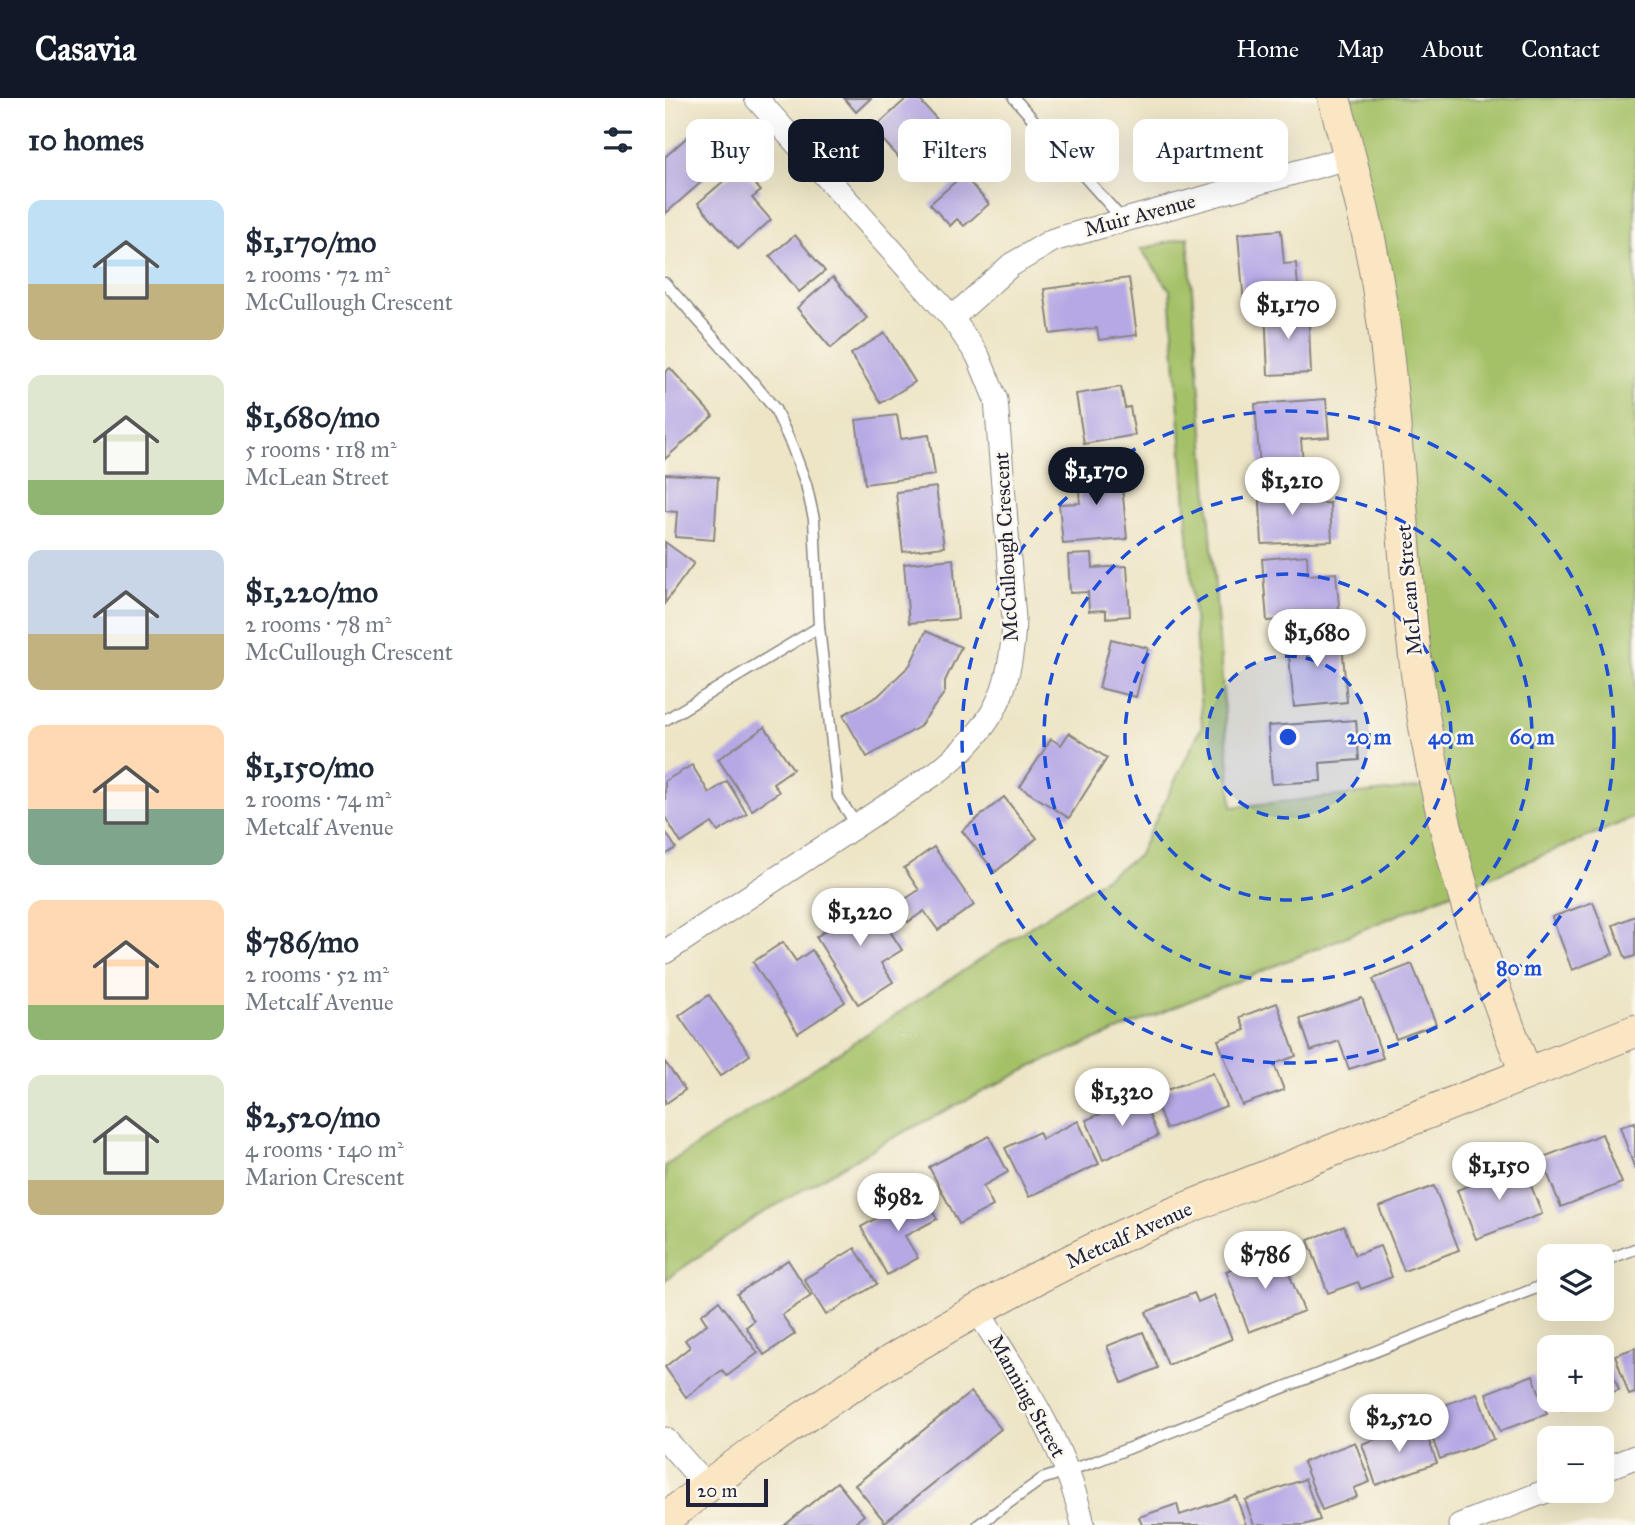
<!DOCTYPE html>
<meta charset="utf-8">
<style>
body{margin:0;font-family:"IM FELL Great Primer",serif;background:#f6f6f7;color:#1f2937;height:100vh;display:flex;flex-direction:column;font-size:26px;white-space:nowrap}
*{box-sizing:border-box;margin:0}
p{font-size:23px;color:#747a83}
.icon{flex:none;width:38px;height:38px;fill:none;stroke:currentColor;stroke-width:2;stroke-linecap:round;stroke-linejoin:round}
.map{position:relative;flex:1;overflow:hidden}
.drawer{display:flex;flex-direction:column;background:#fff;width:665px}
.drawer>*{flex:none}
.banner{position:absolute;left:21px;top:21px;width:665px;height:63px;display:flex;gap:14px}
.tools{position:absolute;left:872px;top:1146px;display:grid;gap:14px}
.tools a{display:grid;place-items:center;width:77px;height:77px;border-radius:14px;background:#fff;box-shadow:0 7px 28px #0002;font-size:35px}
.scale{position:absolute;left:21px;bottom:18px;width:82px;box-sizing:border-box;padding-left:7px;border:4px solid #22223b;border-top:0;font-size:19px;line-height:24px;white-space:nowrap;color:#22223b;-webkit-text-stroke:5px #fbf7ec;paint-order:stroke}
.price{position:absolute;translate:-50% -60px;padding:0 16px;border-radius:24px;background:#fff;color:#222;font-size:23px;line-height:46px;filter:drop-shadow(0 2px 4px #0008)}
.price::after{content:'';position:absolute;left:50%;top:42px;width:21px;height:16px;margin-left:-10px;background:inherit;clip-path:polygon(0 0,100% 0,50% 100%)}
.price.active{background:#111827;color:#fff}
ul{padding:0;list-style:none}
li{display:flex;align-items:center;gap:21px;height:175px;padding:0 28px}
li span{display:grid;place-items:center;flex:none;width:196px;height:140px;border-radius:14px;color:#555}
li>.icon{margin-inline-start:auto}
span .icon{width:84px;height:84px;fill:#fffc;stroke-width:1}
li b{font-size:30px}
h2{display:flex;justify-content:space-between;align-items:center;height:84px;padding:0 28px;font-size:30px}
.tag{padding:0 24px;border-radius:14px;background:#fff;box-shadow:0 7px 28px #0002;font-size:24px;line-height:63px}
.tag.active{background:#111827;color:#fff}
header{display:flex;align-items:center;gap:42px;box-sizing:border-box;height:98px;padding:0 35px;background:#111827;color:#fff}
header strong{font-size:33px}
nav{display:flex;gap:38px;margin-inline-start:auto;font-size:24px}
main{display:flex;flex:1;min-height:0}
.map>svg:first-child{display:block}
.green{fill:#a5c168;stroke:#647252;stroke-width:2}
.building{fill:#b6a8e5}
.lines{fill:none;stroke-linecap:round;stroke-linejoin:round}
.lane-casing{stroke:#888480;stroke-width:13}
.street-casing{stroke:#888480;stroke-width:25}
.secondary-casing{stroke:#888480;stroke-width:34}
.lane{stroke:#fff;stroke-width:10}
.street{stroke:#fff;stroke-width:23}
.secondary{stroke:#fbe6c4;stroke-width:32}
.ring{fill:none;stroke:#1d4ed8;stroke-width:3.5;stroke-dasharray:12 9}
.labels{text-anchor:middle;stroke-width:5;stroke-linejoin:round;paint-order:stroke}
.street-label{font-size:21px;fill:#22223b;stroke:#fbf7ec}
.centre{fill:#1d4ed8;stroke:#fbf7ec;stroke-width:3.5}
.ring-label{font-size:21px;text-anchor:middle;font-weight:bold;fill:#1d4ed8;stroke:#fbf7ec;stroke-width:5;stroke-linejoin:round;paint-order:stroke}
</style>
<header>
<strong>Casavia</strong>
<nav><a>Home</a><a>Map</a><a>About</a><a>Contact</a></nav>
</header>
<main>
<section class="drawer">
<h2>10 homes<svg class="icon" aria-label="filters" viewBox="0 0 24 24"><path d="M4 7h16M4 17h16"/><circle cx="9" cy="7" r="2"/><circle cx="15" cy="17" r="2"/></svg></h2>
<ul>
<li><span style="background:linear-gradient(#bfe0f5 60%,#c2b280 0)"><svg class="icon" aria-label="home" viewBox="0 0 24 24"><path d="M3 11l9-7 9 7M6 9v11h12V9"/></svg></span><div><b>$1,170/mo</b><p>2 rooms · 72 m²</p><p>McCullough Crescent</p></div></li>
<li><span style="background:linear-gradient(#dfe7d0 75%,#8fb573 0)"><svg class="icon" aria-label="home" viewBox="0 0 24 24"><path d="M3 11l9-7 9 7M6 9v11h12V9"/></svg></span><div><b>$1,680/mo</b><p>5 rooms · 118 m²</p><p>McLean Street</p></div></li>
<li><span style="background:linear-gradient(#c9d6e8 60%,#c2b280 0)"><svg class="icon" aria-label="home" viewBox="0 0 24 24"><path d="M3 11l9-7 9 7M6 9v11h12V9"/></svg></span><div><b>$1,220/mo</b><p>2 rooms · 78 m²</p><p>McCullough Crescent</p></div></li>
<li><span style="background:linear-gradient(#ffd9b3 60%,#7fa58c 0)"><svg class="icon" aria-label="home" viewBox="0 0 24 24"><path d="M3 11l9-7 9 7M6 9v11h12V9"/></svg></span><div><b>$1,150/mo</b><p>2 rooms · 74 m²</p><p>Metcalf Avenue</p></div></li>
<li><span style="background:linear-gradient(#ffd9b3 75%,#8fb573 0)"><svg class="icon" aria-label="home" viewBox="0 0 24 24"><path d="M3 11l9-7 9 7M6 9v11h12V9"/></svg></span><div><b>$786/mo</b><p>2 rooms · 52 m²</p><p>Metcalf Avenue</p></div></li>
<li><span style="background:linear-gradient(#dfe7d0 75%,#c2b280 0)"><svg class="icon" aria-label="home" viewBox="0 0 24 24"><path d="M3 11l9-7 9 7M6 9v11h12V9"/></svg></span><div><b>$2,520/mo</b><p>4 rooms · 140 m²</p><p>Marion Crescent</p></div></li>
</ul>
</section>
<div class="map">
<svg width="970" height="1427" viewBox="0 0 970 1427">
<rect width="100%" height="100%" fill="#fbf7ec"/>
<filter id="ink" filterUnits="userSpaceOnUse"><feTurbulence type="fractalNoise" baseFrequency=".0143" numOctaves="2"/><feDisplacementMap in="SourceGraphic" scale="14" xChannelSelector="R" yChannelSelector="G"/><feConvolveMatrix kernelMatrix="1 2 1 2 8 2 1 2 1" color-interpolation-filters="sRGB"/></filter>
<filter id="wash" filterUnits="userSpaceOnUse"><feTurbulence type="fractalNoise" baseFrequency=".00686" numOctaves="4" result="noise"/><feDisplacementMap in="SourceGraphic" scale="28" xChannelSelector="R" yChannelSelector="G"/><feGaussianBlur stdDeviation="1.57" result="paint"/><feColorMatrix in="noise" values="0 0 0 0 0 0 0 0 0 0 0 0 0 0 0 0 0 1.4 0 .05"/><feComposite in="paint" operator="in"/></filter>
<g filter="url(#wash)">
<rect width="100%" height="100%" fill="#ede5c6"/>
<!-- green -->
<path class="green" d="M669,0H970V719L372,966L220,1044L91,1119L0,1182V1068L473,758L537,628L505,192L476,151L523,139L567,709L771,688L725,277Z"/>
<g id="blocks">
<!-- building -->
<g class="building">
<path d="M179,0H206L191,14Z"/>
<path d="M242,0H253L285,36L245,72L208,31Z"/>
<path d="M30,32L58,65L0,116V59Z"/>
<path d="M75,69L96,93L87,100L106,122L73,151L33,105Z"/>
<path d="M298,77L324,106L299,128L292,121L285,128L265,106Z"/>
<path d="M616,132L619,166L631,165L634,201L579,206L573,136Z"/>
<path d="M130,137L160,173L134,194L105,158Z"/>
<path d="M168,179L202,220L166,250L132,210Z"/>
<path d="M464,180L472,237L434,242L432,230L385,236L379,191Z"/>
<path d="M643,208L646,275L603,277L600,210Z"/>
<path d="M220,235L250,284L216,305L186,256Z"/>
<path d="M5,270L48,318L0,361V274Z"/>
<path d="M456,289L460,310L465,309L470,337L419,346L411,296Z"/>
<path d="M661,301L664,339L636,341L638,366L595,370L590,306Z"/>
<path d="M232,317L236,341L264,337L270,377L200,386L191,322Z"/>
<path d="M455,366L462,441L398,446L394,406L415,405L412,370Z"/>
<path d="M0,376L53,379L49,442L10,439L12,414L0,413Z"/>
<path d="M630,384L631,406L665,405L667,443L597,446L594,385Z"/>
<path d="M271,389L279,449L238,454L231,394Z"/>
<path d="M0,444L29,465L0,505Z"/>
<path d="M427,456L428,470L462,468L465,518L441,520V512L424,513L423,494L405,495L403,457Z"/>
<path d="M642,457L643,477L671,475L675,518L602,523L597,461Z"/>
<path d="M288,461L293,521L244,525L239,466Z"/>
<path d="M261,533L296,549L280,583V594L254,629L202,659L178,617L213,598L245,567Z"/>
<path d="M676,533L682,604L629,609L622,538Z"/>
<path d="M446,541L483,550L471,599L434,590Z"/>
<path d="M691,622L694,662L655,665L656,683L607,686L603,628Z"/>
<path d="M100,629L128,671L108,685L114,694L87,712L53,661Z"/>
<path d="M404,635L442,660L404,720L355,689L386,641L396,647Z"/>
<path d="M27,667L44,695L62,683L82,716L53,734L47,725L16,745L0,719V683Z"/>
<path d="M339,699L372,740L330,774L297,733Z"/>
<path d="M0,733L11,750L0,757Z"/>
<path d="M269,749L309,807L273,832L259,813L243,824L231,807L254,792L239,770Z"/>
<path d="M201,796L237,852L216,865L228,884L193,906L151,839L171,826L166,818Z"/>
<path d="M928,804L948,856L907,872L887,819Z"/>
<path d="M970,818V858L961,861L948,827Z"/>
<path d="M118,844L131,863L147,852L180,904L133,935L88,864Z"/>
<path d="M747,866L771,926L731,941L708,881Z"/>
<path d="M44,897L85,957L55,978L14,918Z"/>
<path d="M697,900L718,960L684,971L674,943L646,953L635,921Z"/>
<path d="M612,905L631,958L609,966L619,992L577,1007L553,942L580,932L575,919Z"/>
<path d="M0,964L20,992L0,1006Z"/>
<path d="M548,975L561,1008L501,1031L488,997Z"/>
<path d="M476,998L493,1038L438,1062L421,1022Z"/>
<path d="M413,1023L434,1066L364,1099L340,1050L374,1034L377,1041Z"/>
<path d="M970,1024V1071L955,1029Z"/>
<path d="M937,1036L957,1085L896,1109L876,1060Z"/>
<path d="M324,1038L343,1074L318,1088L328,1108L294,1126L264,1069Z"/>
<path d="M858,1067L877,1116L811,1141L792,1092Z"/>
<path d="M769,1088L794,1152L739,1173L714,1109Z"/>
<path d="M257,1095L272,1121L240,1138L253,1160L222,1177L196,1129Z"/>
<path d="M679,1128L690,1157L715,1148L727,1179L696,1191L693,1184L663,1195L643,1142Z"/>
<path d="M190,1150L212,1186L161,1217L139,1181Z"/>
<path d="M615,1153L639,1213L584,1234L561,1173Z"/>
<path d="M123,1162L146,1198L117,1217L130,1236L99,1257L81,1229L89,1223L72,1196Z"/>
<path d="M529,1195L533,1204L549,1197L567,1241L503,1267L481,1214Z"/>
<path d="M54,1203L93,1255L62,1278L57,1272L21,1299L0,1269L25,1249L20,1242L42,1226L36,1217Z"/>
<path d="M478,1234L493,1270L457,1285L442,1248Z"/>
<path d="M970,1250V1295L964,1297L950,1257Z"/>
<path d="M939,1252L954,1292L936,1298V1254Z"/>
<path d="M868,1277L882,1316L835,1333L821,1295Z"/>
<path d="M306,1294L336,1331L220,1424L190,1387Z"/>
<path d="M812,1295L829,1341L775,1361L758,1315Z"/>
<path d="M893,1302H924L897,1312Z"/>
<path d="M757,1324L772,1365L711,1387L697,1346Z"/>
<path d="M690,1344L705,1384L689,1390L692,1399L657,1412L638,1364Z"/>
<path d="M640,1381L655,1422L639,1427H589L580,1402Z"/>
<path d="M172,1384L199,1417L187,1427H120Z"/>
<path d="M571,1398L581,1427H477L474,1419L512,1406L515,1417Z"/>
</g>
</g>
</g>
<g filter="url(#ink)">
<use href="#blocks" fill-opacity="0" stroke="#888480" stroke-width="2"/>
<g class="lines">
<!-- lane casing -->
<g class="lane-casing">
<g id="lane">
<path d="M349,0L458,122"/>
<path d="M0,185L87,283L110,311L127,348L141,386L149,421L154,529L172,690L173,699L191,726"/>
<path d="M0,622L154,529"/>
<path d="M936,1164L970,1151"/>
<path d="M313,1427L377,1381L429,1364L884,1185"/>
</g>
</g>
<!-- street casing -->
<g class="street-casing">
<g id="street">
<path d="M287,220L346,167L388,142L686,59"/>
<path d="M0,854L271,675C328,630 347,594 349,521L331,302L313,258L287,220L91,0"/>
<path d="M312,1212C355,1280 401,1346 418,1427"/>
<path d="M0,1341L42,1388"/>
<path d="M936,1372L970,1359"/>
<path d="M795,1427L884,1392"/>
</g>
</g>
<!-- secondary casing -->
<g class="secondary-casing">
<g id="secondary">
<path d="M669,0C689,73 708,146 718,222C736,350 737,482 757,610C776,736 814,857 861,975"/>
<path d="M0,1421C130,1318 263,1234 411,1160C486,1122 565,1093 643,1062C752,1018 861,975 970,933"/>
</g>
</g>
<!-- lane -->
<use href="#lane" class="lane"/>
<!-- street -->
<use href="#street" class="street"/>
<!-- secondary -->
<use href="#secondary" class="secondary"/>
</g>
</g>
<!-- distance rings -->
<circle cx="623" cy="639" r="81" fill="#1d4ed8" fill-opacity=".12"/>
<g class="ring">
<circle cx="623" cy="639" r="81"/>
<circle cx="623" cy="639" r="163"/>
<circle cx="623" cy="639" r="244"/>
<circle cx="623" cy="639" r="326"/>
</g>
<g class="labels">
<!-- street labels -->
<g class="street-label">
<text transform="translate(475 117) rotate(-15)" y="7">Muir Avenue</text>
<text transform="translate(341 449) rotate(-93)" y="7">McCullough Crescent</text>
<text transform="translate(744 492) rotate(-95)" y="7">McLean Street</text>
<text transform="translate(464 1137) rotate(-24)" y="7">Metcalf Avenue</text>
<text transform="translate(362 1298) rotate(61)" y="7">Manning Street</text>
</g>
</g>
<circle cx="623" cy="639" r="10" class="centre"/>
<g class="ring-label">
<text x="704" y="646">20 m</text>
<text x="786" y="646">40 m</text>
<text x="867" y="646">60 m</text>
<text x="854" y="877">80 m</text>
</g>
</svg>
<div class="tools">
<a><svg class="icon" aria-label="layers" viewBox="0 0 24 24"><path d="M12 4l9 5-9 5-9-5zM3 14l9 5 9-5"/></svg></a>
<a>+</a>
<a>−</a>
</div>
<div class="scale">20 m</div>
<b class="price" style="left:623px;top:243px">$1,170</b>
<b class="price active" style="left:431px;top:409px">$1,170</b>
<b class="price" style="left:627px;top:419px">$1,210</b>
<b class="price" style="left:652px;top:571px">$1,680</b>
<b class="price" style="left:195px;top:850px">$1,220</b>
<b class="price" style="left:457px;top:1030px">$1,320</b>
<b class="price" style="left:834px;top:1104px">$1,150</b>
<b class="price" style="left:233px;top:1135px">$982</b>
<b class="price" style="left:600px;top:1193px">$786</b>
<b class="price" style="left:734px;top:1356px">$2,520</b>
<div class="banner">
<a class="tag">Buy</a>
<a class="tag active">Rent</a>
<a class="tag">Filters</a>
<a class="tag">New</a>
<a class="tag">Apartment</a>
</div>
</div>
</main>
